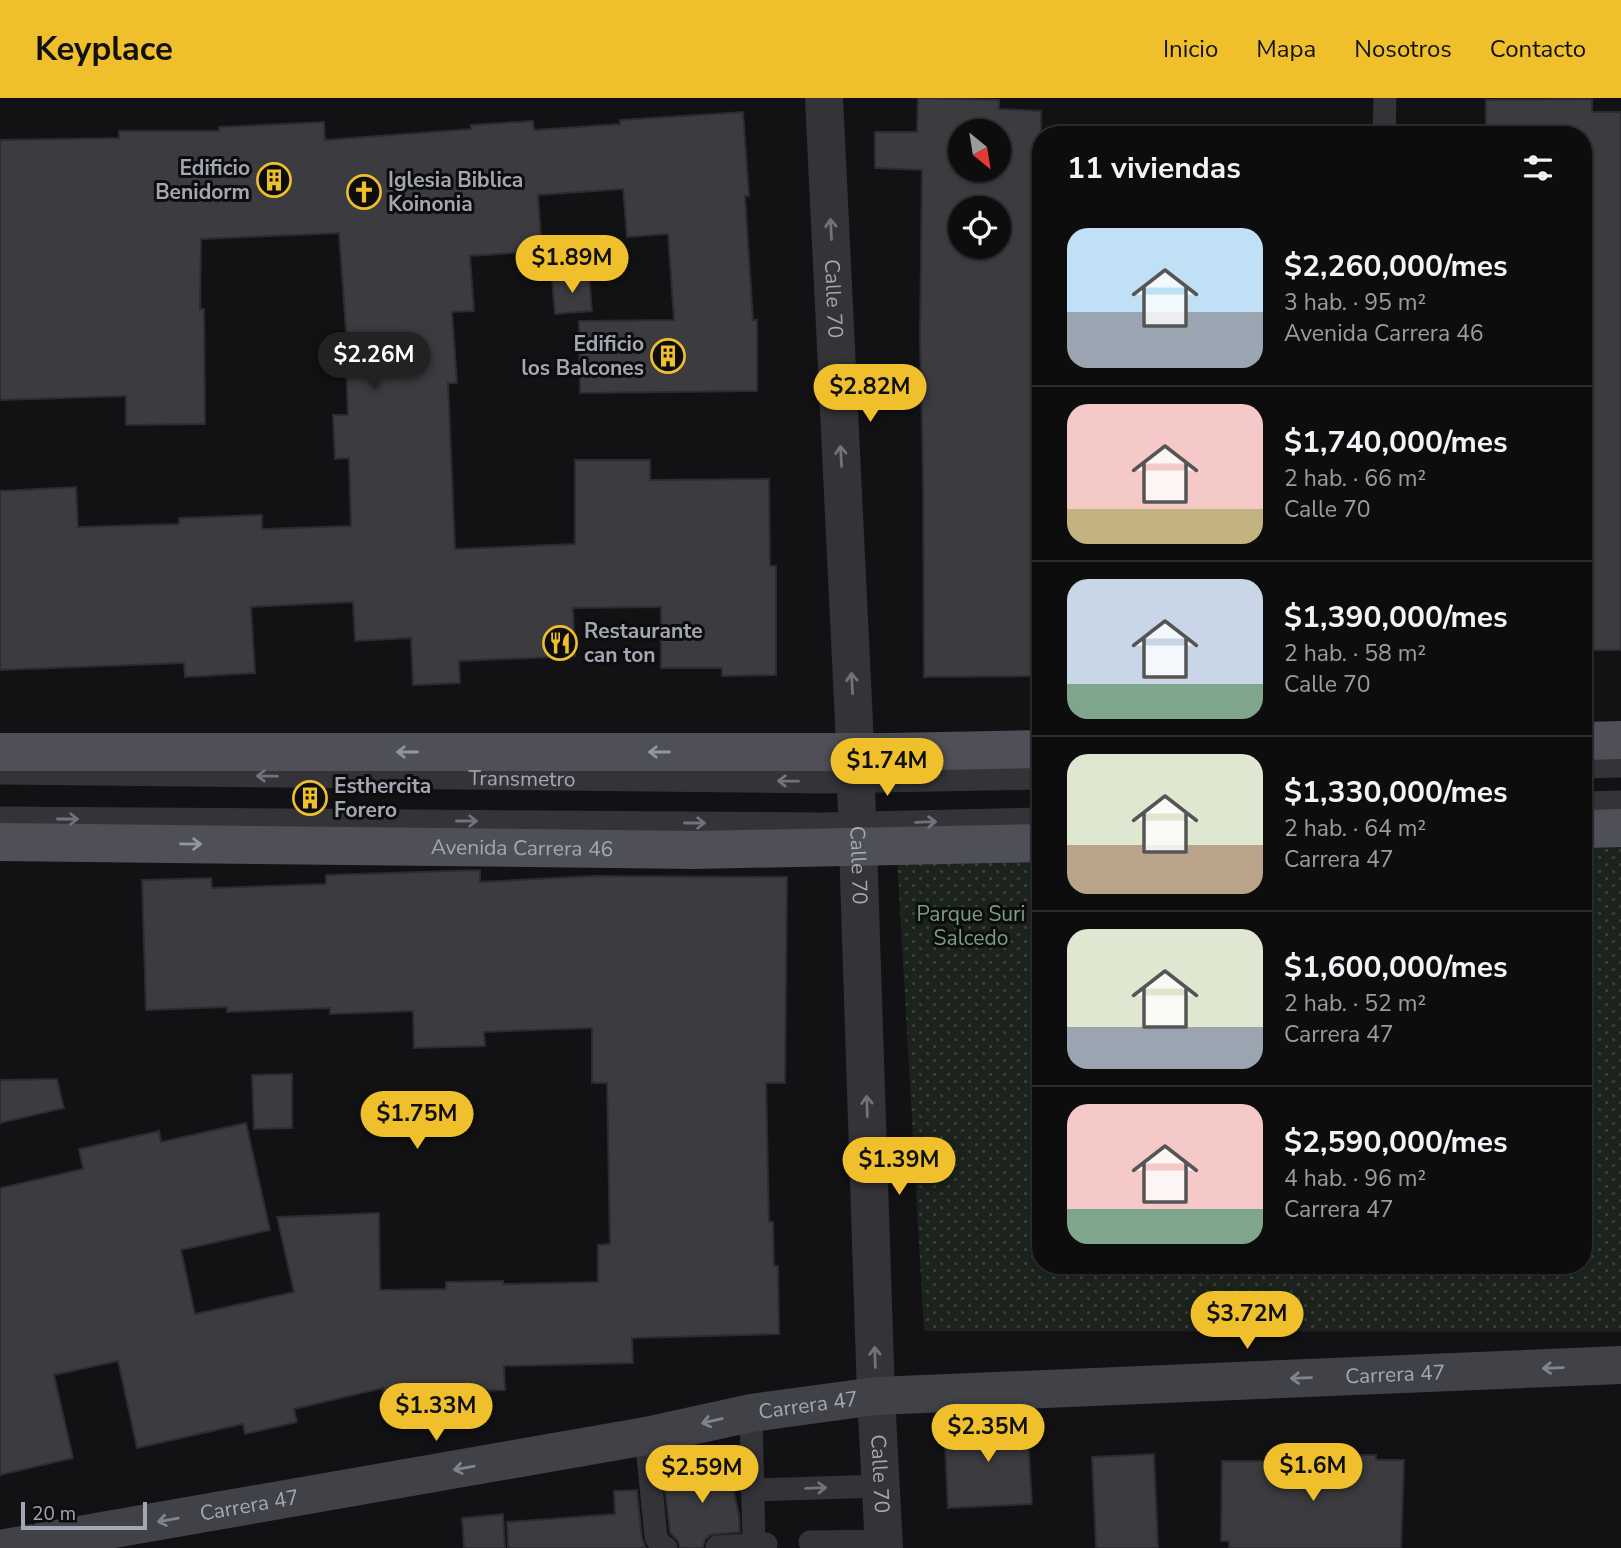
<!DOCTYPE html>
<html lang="es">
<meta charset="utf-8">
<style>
body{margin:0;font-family:"Nunito Sans",sans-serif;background:#1c1b1c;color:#f1f3f6;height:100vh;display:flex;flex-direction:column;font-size:26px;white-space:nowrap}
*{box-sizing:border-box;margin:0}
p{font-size:23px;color:#9b9c9e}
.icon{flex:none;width:38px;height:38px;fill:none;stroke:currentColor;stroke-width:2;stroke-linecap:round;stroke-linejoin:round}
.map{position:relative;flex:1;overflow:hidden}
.panel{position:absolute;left:1032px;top:28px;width:560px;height:1148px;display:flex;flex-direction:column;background:#0e0d0e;border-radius:28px;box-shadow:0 2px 5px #0004,0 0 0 2px #2e2d2e}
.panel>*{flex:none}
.needle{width:46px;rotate:150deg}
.fabs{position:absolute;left:948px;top:21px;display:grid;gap:14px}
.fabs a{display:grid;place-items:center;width:63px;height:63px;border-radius:50%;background:#0e0d0e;box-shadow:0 2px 5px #0004,0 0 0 2px #2e2d2e;font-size:35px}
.scale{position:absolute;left:21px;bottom:18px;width:126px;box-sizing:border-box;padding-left:7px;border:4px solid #a3a7b4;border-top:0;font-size:19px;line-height:24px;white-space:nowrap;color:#a3a7b4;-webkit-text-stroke:5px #0d0d0e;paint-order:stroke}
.price{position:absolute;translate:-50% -60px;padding:0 16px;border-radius:24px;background:#f0c02c;color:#111;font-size:23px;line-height:46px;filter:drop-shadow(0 2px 4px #0008)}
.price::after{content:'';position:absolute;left:50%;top:42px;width:21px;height:16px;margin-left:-10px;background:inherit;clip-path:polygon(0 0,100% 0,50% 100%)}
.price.current{background:#222;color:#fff}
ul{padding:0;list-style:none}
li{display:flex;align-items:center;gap:21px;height:175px;padding:0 35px}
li+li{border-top:2px solid #2e2d2e}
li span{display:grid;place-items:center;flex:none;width:196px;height:140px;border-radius:21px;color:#555}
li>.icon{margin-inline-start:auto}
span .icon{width:84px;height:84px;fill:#fffc;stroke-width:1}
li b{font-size:30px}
h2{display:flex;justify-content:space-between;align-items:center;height:84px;padding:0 35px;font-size:30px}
header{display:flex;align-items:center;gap:42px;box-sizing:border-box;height:98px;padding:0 35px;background:#f0c02c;color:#111}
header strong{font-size:33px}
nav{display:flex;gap:38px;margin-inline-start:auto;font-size:24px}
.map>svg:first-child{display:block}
.park{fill:url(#park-dots)}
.building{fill:#3c3c40;stroke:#2c2b2f;stroke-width:2;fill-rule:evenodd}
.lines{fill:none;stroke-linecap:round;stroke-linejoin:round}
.lane{stroke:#333338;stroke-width:23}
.street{stroke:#333338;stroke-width:38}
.secondary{stroke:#414248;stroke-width:38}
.primary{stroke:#4f5057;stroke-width:38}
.oneway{stroke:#71737c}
.oneway2{stroke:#9296a1}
.oneway3{stroke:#81848e}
.labels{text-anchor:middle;stroke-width:6;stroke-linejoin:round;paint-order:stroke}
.poi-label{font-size:21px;font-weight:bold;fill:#a3a7b4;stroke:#0d0d0e;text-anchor:start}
.street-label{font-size:21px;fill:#a3a7b4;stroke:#0d0d0e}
.park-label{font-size:21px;fill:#7a9f7f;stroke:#0d0d0e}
</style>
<header>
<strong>Keyplace</strong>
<nav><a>Inicio</a><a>Mapa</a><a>Nosotros</a><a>Contacto</a></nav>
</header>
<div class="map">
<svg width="1621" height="1450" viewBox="0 0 1621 1450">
<defs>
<pattern id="park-dots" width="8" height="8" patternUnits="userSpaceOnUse" patternTransform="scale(1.75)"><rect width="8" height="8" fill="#1c231d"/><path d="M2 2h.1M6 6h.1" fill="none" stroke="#3a403b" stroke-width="1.8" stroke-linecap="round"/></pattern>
</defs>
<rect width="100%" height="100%" fill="#121113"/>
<!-- park -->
<path class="park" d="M1584,747H1621V1234L924,1233L897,759L1041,757V1167H1584Z"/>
<!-- building -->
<g class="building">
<path d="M918,0L999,2V11L1041,13V578L924,579L923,377L920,240L922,72L875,70V34H917ZM961,33H999V72H961ZM961,110H999V149H961Z"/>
<path d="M1592,1V14H1621V552H1588V197L1584,198V37H1486V2Z"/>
<path d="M743,14L749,98H745L753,222H757V293L580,295L579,223L674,222L668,136L627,139L623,91L538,97L542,153L470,158L474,213L452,214L457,285H448L455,451L575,446V362H650V382L769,381L770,468H776V577L722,578V570H661V509L573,510L575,558L459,563L460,585L413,587L411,540L355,543L353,504L251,509L255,575L185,579L184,565L0,572V393L76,389L78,429L179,426V420L262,417V431L351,428L349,360L335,361L333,317H348L345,247H347L339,135L201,141L200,211H204L205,326L126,327V298L0,302V42L119,40V33H219V29L324,24L325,42L471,31V27L533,23L534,32L620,26V22Z"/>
<path d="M589,178L592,213L555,216L552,181Z"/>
<path d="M480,772V784L593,778L787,779L785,985H766L769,1124H773L774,1168H778L779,1236L632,1240L633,1265L504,1268L505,1292L439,1294V1298L384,1299L383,1290L294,1311L297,1324L245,1336L243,1326L137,1350L118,1263L54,1277L73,1360L0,1377V1090L83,1071L79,1051L159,1033L161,1044L246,1025L270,1132L181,1152L195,1216L294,1194L277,1119L379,1115L380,1192L446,1191V1184L503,1183V1186L598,1184V1147L610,1146L607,985H592V930L484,934L485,948L414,950L413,913L330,916V910L227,914V909L146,912L142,782L211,780L212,790L326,786V777Z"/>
<path d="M292,976V1030L254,1031L252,977Z"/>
<path d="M57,981L64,1010L0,1025V982Z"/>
<path d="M1027,1322L1032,1406L948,1410L944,1327Z"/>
<path d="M1154,1356L1158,1450H1096L1092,1359Z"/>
<path d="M1335,1357H1376V1362H1404L1401,1450H1229V1443H1221L1222,1363H1335Z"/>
<path d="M727,1363L739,1417L740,1434L710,1437L705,1442L703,1450H680L678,1443L670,1435L665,1392H677L673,1375Z"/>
<path d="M637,1392L642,1440L646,1450H508L507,1424L615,1416L614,1393Z"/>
<path d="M503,1416L505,1450H464L462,1420Z"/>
</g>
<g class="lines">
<!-- lane -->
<g class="lane">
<path d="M1384,37L1385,0"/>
<path d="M1584,669L1621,668"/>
<path id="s1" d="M0,675L824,684L1041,680"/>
<path d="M1584,705L1621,704"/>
<path d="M0,720L823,726L1041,721"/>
<path d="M751,1315L754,1447"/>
<path d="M646,1338L656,1439L660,1446L666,1450"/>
<path d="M752,1392L881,1388"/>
<path d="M810,1444L884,1443"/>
<path d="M717,1449L766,1446"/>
</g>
<!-- street -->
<path class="street" id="s2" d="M824,0L854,625L876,1298L884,1450"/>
<!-- secondary -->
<path class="secondary" id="s3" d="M5,1450L646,1338L751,1315L876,1298L1621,1267"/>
<!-- primary -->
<g class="primary">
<path d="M1584,643L1621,642"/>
<path d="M0,654H890L1041,651"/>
<path d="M1584,731L1621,730"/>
<path id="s4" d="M0,744L695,752L1041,745"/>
</g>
</g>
<!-- one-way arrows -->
<defs><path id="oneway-shaft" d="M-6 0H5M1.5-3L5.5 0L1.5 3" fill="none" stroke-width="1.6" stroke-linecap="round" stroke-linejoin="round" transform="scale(1.75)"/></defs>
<g class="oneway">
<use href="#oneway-shaft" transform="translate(831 131) rotate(-93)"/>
<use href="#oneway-shaft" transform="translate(841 358) rotate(-93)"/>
<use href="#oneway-shaft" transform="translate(852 585) rotate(-93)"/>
<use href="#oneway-shaft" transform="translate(267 678) rotate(-179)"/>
<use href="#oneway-shaft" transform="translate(788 683) rotate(-179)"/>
<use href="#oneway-shaft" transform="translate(68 721)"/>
<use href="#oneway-shaft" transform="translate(467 723)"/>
<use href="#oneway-shaft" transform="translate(926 724) rotate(-2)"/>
<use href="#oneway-shaft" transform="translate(695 725)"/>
<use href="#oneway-shaft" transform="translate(867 1008) rotate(-92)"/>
<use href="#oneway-shaft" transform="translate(875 1259) rotate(-92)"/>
<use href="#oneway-shaft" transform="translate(816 1390) rotate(-2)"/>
</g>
<g class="oneway2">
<use href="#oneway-shaft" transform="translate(407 654) rotate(180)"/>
<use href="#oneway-shaft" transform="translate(659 654) rotate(180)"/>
<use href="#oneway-shaft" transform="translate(191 746) rotate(1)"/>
</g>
<g class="oneway3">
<use href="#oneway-shaft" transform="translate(1553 1270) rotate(178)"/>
<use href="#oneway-shaft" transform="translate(1301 1280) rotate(178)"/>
<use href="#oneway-shaft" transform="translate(712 1323) rotate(167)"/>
<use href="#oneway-shaft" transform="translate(464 1370) rotate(170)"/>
<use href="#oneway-shaft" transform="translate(168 1422) rotate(170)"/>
</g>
<!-- icons -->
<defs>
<g id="building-ring" transform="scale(1.75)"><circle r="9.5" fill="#0d0d0e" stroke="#f0c02c" stroke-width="1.5"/><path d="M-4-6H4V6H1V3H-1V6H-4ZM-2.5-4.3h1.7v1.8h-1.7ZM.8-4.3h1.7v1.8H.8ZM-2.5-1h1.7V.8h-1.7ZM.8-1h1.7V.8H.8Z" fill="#f0c02c"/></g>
<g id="church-ring" transform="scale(1.75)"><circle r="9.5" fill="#0d0d0e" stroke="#f0c02c" stroke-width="1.5"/><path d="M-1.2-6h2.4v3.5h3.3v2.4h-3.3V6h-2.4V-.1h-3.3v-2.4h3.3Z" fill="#f0c02c"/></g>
<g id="restaurant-ring" transform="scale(1.75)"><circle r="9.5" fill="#0d0d0e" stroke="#f0c02c" stroke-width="1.5"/><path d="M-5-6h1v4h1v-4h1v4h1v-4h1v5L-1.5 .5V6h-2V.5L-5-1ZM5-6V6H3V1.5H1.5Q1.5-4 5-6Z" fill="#f0c02c"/></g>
</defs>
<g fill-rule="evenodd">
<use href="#building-ring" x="274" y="82"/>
<use href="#church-ring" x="364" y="94"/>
<use href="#building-ring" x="668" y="258"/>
<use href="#restaurant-ring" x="560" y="545"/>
<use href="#building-ring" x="310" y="700"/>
</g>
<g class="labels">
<!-- poi labels -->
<g class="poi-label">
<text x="250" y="77" text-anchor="end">Edificio<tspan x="250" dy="24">Benidorm</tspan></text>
<text x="388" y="89">Iglesia Biblica<tspan x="388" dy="24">Koinonia</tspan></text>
<text x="644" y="253" text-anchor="end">Edificio<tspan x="644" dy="24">los Balcones</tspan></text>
<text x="584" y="540">Restaurante<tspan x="584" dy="24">can ton</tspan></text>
<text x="334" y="695">Esthercita<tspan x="334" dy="24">Forero</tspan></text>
</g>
<!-- street labels -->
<g class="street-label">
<text dy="7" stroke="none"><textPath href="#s2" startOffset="201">Calle 70</textPath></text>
<text dy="7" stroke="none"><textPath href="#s1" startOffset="522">Transmetro</textPath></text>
<text dy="7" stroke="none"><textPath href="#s4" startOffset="522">Avenida Carrera 46</textPath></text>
<text dy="7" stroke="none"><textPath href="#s2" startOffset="768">Calle 70</textPath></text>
<text dy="7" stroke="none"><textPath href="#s3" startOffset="1404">Carrera 47</textPath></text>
<text dy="7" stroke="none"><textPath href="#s3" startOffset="816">Carrera 47</textPath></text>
<text dy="7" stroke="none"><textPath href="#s2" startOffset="1377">Calle 70</textPath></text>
<text dy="7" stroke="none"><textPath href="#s3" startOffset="248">Carrera 47</textPath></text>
</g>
<!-- park labels -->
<g class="park-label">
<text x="971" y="823">Parque Suri<tspan x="971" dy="24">Salcedo</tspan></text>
</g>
</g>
</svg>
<div class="fabs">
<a><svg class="needle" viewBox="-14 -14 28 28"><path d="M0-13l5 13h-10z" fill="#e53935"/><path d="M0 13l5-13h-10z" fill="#9b9c9e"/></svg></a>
<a><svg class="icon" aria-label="locate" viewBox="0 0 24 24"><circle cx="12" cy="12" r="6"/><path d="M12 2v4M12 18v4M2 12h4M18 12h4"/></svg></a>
</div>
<div class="scale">20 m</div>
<b class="price" style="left:572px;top:197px">$1.89M</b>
<b class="price current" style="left:374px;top:294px">$2.26M</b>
<b class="price" style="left:870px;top:326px">$2.82M</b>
<b class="price" style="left:887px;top:700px">$1.74M</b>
<b class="price" style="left:417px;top:1053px">$1.75M</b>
<b class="price" style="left:899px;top:1099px">$1.39M</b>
<b class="price" style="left:1247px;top:1253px">$3.72M</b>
<b class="price" style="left:436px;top:1345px">$1.33M</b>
<b class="price" style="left:988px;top:1366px">$2.35M</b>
<b class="price" style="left:1313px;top:1405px">$1.6M</b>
<b class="price" style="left:702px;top:1407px">$2.59M</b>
<section class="panel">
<h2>11 viviendas<svg class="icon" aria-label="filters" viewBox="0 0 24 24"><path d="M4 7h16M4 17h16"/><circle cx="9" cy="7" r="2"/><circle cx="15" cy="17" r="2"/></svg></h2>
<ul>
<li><span style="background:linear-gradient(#bfe0f5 60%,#9aa5b1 0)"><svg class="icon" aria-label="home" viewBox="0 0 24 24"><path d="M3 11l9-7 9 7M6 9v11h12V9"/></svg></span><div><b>$2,260,000/mes</b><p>3 hab. · 95 m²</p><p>Avenida Carrera 46</p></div></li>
<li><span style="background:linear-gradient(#f6c9c9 75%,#c2b280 0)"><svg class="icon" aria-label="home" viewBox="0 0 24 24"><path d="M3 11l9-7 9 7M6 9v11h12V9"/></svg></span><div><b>$1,740,000/mes</b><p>2 hab. · 66 m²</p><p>Calle 70</p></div></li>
<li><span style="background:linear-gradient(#c9d6e8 75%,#7fa58c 0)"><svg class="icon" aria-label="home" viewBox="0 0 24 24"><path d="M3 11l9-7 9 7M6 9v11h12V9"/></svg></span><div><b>$1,390,000/mes</b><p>2 hab. · 58 m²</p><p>Calle 70</p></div></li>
<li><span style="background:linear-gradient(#dfe7d0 65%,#b9a48a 0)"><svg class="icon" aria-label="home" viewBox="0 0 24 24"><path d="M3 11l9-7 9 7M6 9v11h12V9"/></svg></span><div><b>$1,330,000/mes</b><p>2 hab. · 64 m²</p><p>Carrera 47</p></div></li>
<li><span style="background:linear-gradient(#dfe7d0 70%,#9aa5b1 0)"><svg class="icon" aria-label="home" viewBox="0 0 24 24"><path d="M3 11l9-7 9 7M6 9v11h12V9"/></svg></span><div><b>$1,600,000/mes</b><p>2 hab. · 52 m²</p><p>Carrera 47</p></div></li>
<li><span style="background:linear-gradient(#f6c9c9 75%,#7fa58c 0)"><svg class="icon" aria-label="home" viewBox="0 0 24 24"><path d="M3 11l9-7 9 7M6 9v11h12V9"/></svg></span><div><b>$2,590,000/mes</b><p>4 hab. · 96 m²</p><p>Carrera 47</p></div></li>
</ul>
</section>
</div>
